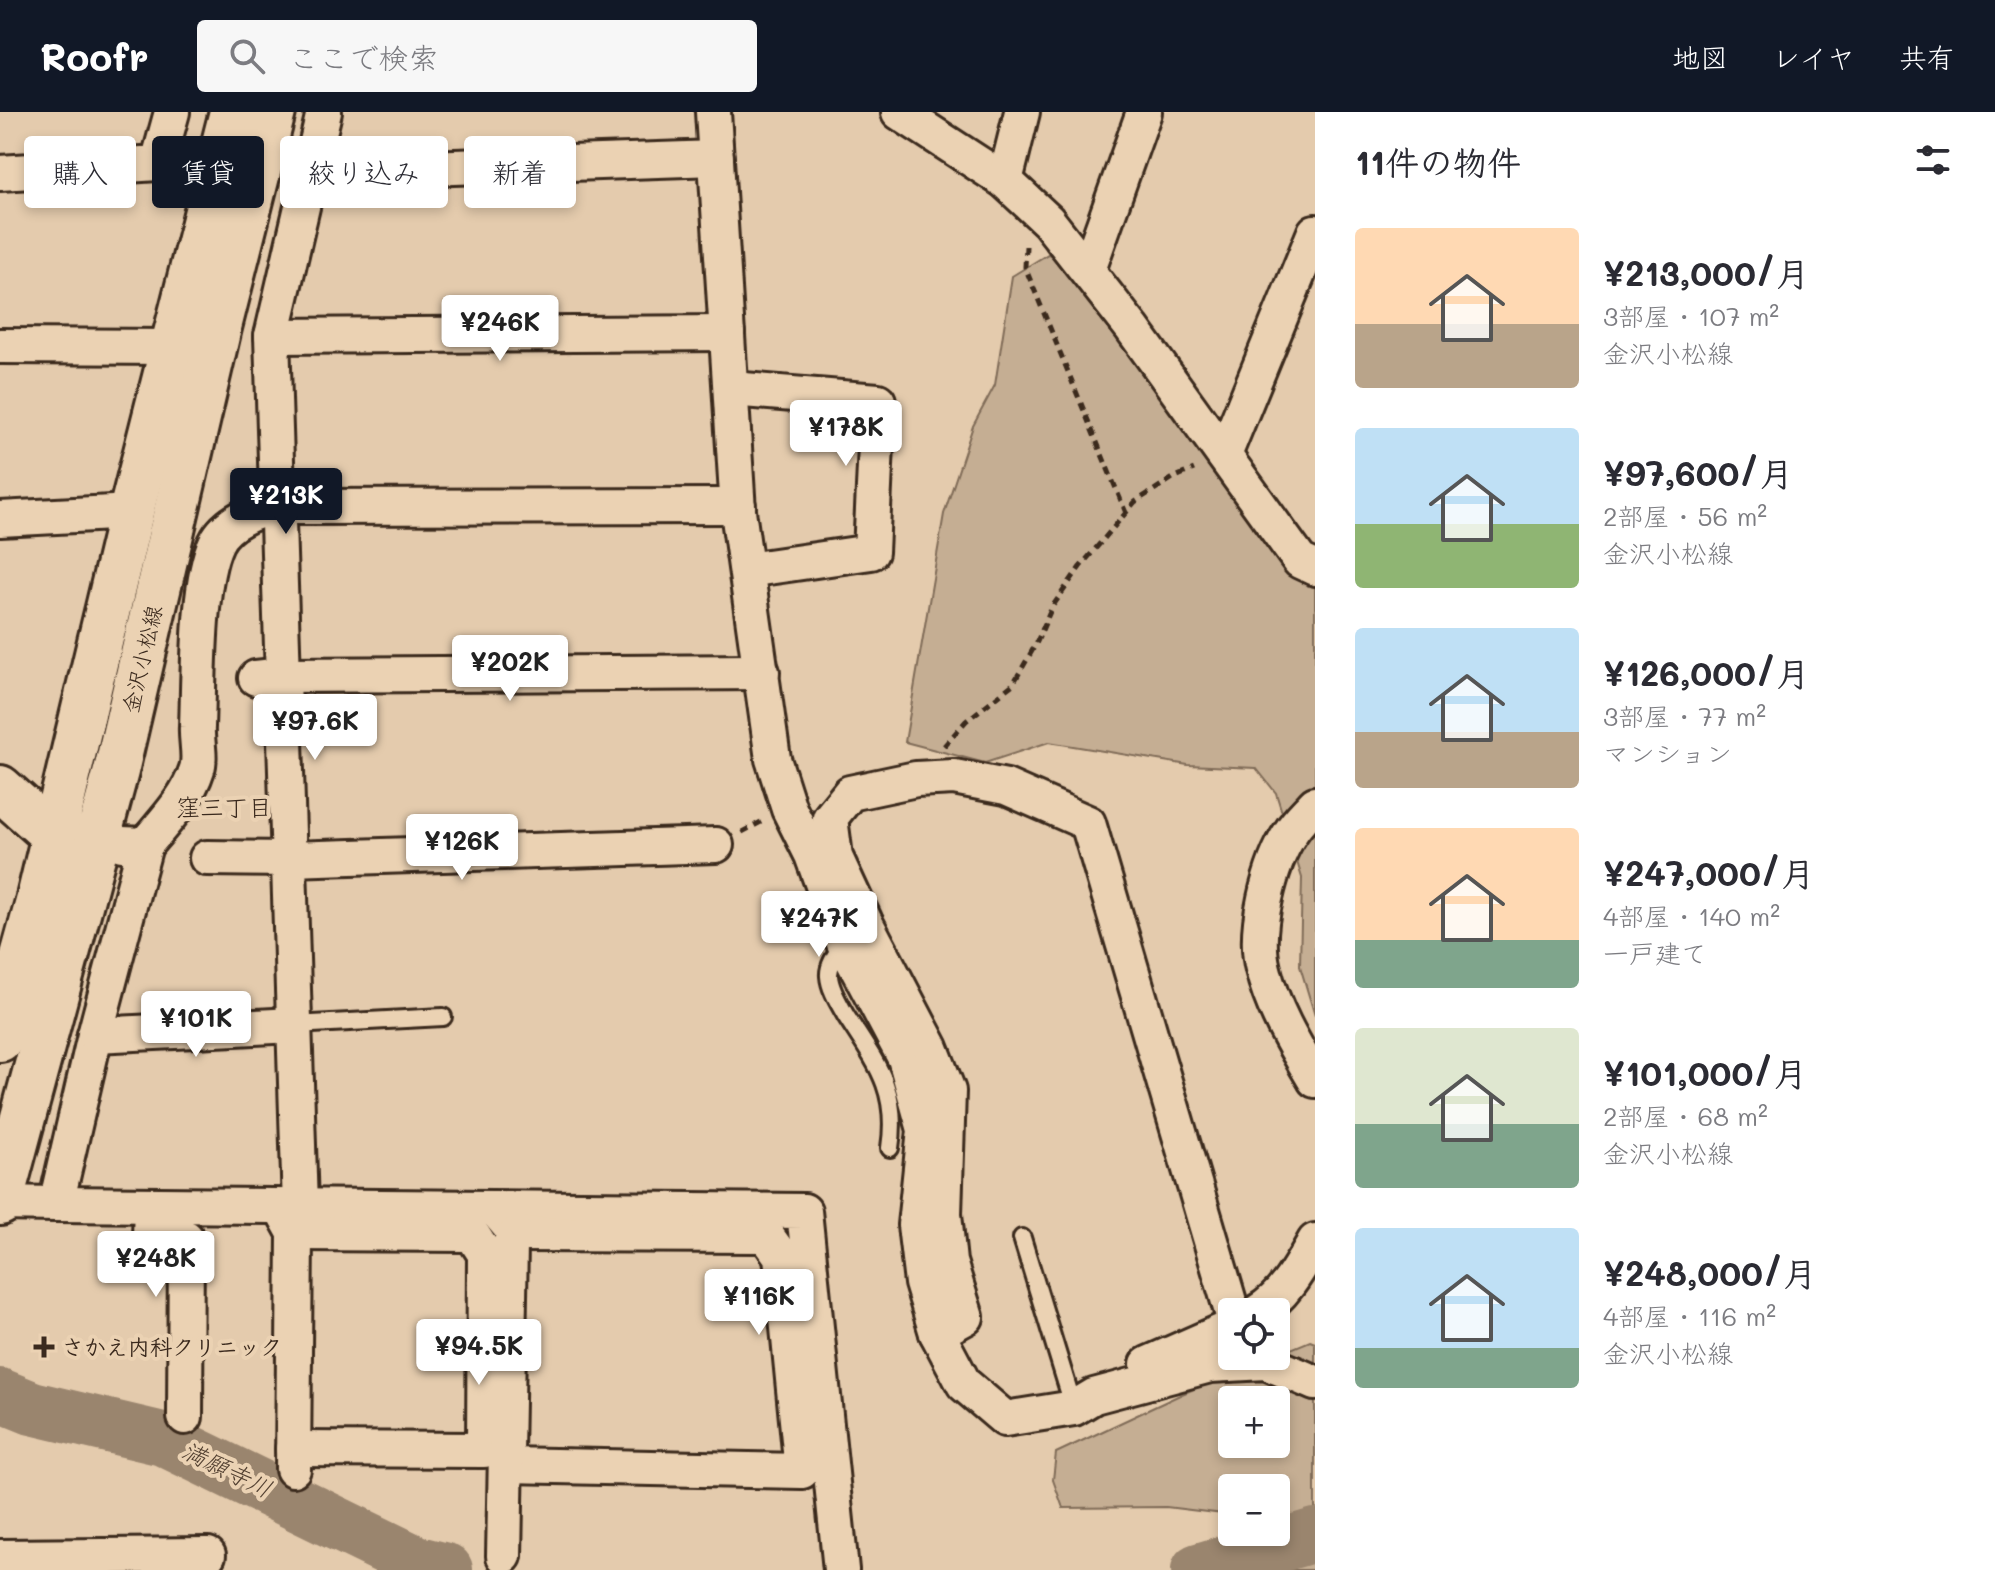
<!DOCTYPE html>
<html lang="ja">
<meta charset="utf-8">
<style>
body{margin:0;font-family:Mali,"Klee One",sans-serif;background:#f7f7f7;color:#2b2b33;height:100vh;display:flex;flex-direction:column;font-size:30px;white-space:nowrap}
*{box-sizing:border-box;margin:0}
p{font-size:26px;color:#7c7c81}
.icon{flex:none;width:44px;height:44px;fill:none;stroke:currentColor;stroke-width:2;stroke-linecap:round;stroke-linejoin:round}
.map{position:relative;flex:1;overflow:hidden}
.side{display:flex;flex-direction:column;background:#fff;width:680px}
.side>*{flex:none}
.top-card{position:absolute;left:24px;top:24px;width:760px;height:72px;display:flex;gap:16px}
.buttons{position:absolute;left:1218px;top:1186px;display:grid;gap:16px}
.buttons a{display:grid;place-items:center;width:72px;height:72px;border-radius:8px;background:#fff;box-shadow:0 4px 12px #0003;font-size:40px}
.price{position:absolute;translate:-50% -68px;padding:0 18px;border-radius:8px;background:#fff;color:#222;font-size:26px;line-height:52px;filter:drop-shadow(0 2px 4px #0008)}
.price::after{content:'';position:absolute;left:50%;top:48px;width:24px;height:18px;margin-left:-12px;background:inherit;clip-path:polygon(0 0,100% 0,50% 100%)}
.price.on{background:#111827;color:#fff}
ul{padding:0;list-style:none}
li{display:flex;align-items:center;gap:24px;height:200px;padding:0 40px}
li span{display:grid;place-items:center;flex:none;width:224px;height:160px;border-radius:8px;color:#555}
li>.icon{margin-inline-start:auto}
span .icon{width:96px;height:96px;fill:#fffc;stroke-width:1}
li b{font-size:34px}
h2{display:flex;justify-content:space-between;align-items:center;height:96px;padding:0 40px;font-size:34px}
.tag{padding:0 28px;border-radius:8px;background:#fff;box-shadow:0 4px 12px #0003;font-size:28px;line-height:72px}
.tag.on{background:#111827;color:#fff}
header{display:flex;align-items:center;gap:48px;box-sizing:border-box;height:112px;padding:0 40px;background:#111827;color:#fff}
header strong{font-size:38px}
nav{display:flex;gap:44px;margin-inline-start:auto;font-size:28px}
.search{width:560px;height:72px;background:#f7f7f7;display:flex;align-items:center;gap:20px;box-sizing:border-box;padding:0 28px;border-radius:8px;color:#7c7c81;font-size:30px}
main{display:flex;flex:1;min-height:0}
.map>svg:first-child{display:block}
.green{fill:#c5ae93;stroke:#806c58;stroke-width:2;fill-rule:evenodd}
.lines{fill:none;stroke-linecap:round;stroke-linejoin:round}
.river{stroke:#9a856e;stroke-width:54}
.lane-casing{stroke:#3b2a1e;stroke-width:22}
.street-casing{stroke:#3b2a1e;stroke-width:40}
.primary-casing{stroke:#3b2a1e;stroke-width:50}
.path{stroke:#3b2a1e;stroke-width:5;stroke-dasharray:8 6;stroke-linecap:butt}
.lane{stroke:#ebd2b3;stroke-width:16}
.street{stroke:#ebd2b3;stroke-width:34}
.primary{stroke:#ebd2b3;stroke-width:44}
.poi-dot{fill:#3b2a1e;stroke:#ebd2b3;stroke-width:3}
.labels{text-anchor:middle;stroke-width:8;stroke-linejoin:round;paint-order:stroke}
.street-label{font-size:22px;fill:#3b2a1e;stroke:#ebd2b3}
.poi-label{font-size:22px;font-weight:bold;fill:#3b2a1e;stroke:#ebd2b3;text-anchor:start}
.neighbourhood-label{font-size:24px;fill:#3b2a1e;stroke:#ebd2b3}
.water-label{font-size:24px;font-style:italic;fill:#534132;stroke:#ebd2b3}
</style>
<header>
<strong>Roofr</strong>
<div class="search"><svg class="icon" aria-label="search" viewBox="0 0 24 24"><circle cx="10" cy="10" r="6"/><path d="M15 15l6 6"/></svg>ここで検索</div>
<nav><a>地図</a><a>レイヤ</a><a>共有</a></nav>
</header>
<main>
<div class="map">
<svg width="1315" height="1458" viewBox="0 0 1315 1458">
<rect width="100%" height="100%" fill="#e4cbad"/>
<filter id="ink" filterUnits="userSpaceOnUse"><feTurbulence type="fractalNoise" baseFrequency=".0125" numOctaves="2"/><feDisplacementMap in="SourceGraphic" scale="16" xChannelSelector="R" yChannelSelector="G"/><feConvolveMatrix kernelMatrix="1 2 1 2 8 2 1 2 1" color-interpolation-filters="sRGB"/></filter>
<g filter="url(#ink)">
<!-- green -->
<g class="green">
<path d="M1048,142L1065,152L1315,468V904L1300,854L1302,766L1276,681L1256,656L1188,653L1049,630L985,651L905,630L944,402L973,314L995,273L1012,164Z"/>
<path d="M1310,1229L1315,1231V1458H1244L1250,1420H1276V1376H1232V1403L1166,1395L1063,1396L1053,1368L1056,1341L1182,1282ZM1232,1288H1276V1332H1232Z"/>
</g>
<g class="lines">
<!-- river -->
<g class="river">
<path d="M0,1283L32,1296L163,1327L418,1451L446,1458"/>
<path d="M1198,1458L1315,1423"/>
</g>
<!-- lane casing -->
<g class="lane-casing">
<g id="lane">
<path d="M844,831C838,840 828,852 829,864C830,878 840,893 846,904C876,951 899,978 890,1036"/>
<path d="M294,913L443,905"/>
<path d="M1022,1126L1074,1296"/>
</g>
</g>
<!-- street casing -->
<g class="street-casing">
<g id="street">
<path d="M713,0L738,399L773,647L789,697L812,743L844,831L905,946L925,1018L915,1113L922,1171L937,1221L964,1272L1005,1307L1074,1296L1094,1284L1210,1253L1266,1250L1315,1271"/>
<path d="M899,0L1005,69L1048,109L1132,216L1300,449L1315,456"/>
<path d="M310,60L716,46"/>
<path d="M0,61L158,51L172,0"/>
<path d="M1005,69L1022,0"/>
<path d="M1088,158L1144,0"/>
<path d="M272,224L727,221"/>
<path d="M0,234L173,235"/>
<path d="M731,277L878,289L871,440L747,458"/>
<path d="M1224,343L1315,120"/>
<path d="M0,407L131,400"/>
<path d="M256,566L283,563L762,560"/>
<path d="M1315,692C1307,701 1297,710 1291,720C1269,753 1253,819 1263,857C1272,896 1295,934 1315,968"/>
<path d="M122,732L145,733C164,710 188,686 197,657C201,645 196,628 197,615C199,567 197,472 216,431C226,410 255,398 277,395L738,394"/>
<path d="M145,733L95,923L56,1092L804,1099L841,1458"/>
<path d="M207,746L290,747L716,733"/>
<path d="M95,923L294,913"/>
<path d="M0,1091L56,1092"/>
<path d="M151,1093L150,1126H186L185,1305"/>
<path d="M300,1095L272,224L324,0"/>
<path d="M495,1097L516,1122L766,1123L781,1144L802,1359L507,1353"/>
<path d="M284,1101L295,1121L293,1357"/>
<path d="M1258,1200C1285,1184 1300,1155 1315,1129"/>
<path d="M937,1221L966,1205L949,1150L944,1102L948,979L931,936L865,810L835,745L830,706L850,681L916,667L954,665L1006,675L1088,711L1232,1200"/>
<path d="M1148,1252L1232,1215"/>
<path d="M293,1337L484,1338L485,1142L472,1122L295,1121"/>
<path d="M504,1444L510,1133L516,1122"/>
<path d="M0,1445L208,1443"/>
</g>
</g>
<!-- primary casing -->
<g class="primary-casing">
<g id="primary">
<path d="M0,676L53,723L80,727"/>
<path d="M0,927L38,790L131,400L232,0"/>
<path d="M0,1091L116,659L219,215L273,0"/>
</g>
</g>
<!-- path -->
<g class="path">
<path d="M1026,134L1025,155L1126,401"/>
<path d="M944,634L966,609L1013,572L1036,532L1052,495L1080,455L1135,390L1173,366L1194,357"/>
<path d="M742,720L761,710"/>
</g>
<!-- lane -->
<use href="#lane" class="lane"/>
<!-- street -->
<use href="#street" class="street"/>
<!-- primary -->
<use href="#primary" class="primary"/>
</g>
</g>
<!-- markers -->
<path class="poi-dot" d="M40 1223h8v8h8v8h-8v8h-8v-8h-8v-8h8z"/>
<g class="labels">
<!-- street labels -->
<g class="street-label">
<text transform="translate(142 547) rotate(-77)" y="8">金沢小松線</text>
</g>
<!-- poi labels -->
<g class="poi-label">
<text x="62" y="1243">さかえ内科クリニック</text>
</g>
<!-- neighbourhood labels -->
<g class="neighbourhood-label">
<text x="224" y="704">窪三丁目</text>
</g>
<!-- water labels -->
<g class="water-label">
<text transform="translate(227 1358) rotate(26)" y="8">満願寺川</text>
</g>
</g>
</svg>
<div class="buttons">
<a><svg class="icon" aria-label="locate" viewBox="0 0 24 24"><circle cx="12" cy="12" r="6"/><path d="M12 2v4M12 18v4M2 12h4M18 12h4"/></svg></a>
<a>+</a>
<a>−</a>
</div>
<b class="price" style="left:500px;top:251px">¥246K</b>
<b class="price" style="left:846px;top:356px">¥178K</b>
<b class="price on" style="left:286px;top:424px">¥213K</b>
<b class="price" style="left:510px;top:591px">¥202K</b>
<b class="price" style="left:315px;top:650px">¥97.6K</b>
<b class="price" style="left:462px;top:770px">¥126K</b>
<b class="price" style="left:819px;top:847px">¥247K</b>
<b class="price" style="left:196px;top:947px">¥101K</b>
<b class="price" style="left:156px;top:1187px">¥248K</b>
<b class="price" style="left:759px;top:1225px">¥116K</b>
<b class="price" style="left:479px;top:1275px">¥94.5K</b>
<div class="top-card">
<a class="tag">購入</a>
<a class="tag on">賃貸</a>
<a class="tag">絞り込み</a>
<a class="tag">新着</a>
</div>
</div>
<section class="side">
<h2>11件の物件<svg class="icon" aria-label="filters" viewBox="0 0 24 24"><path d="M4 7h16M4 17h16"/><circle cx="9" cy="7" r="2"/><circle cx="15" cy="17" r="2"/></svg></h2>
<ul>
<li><span style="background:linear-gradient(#ffd9b3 60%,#b9a48a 0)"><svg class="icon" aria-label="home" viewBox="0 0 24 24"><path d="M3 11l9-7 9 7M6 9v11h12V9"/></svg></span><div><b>¥213,000/月</b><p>3部屋 · 107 m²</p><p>金沢小松線</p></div></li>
<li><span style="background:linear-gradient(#bfe0f5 60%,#8fb573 0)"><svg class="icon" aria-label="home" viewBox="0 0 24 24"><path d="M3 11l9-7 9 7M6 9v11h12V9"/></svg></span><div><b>¥97,600/月</b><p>2部屋 · 56 m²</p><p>金沢小松線</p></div></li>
<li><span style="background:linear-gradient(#bfe0f5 65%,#b9a48a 0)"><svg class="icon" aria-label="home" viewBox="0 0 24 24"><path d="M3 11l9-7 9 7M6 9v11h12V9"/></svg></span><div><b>¥126,000/月</b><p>3部屋 · 77 m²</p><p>マンション</p></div></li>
<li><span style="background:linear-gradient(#ffd9b3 70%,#7fa58c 0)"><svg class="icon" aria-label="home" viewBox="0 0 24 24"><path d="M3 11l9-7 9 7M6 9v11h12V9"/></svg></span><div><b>¥247,000/月</b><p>4部屋 · 140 m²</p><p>一戸建て</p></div></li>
<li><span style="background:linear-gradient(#dfe7d0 60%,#7fa58c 0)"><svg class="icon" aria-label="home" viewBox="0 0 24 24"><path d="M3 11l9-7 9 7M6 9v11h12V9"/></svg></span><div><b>¥101,000/月</b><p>2部屋 · 68 m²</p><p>金沢小松線</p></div></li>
<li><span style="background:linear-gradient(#bfe0f5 75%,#7fa58c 0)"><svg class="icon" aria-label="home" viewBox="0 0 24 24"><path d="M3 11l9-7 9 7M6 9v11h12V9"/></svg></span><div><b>¥248,000/月</b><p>4部屋 · 116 m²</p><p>金沢小松線</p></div></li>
</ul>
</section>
</main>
